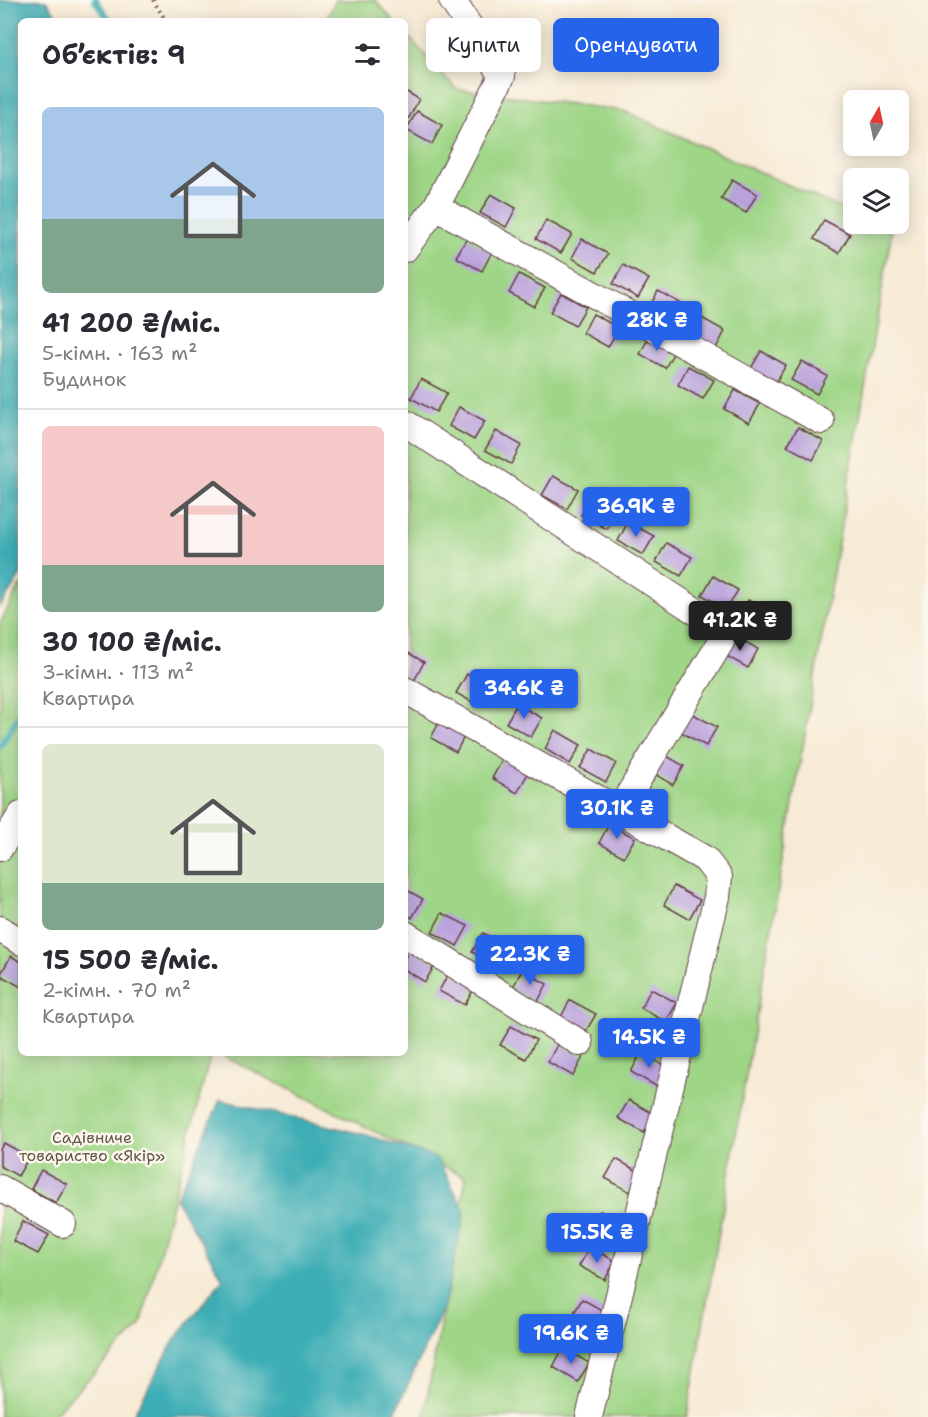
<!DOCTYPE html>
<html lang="uk">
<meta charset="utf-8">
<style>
body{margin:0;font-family:"Shantell Sans",sans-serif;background:#f7f7f7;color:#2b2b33;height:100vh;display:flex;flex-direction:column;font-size:22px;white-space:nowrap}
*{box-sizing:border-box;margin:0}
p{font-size:20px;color:#7c7c81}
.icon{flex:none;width:33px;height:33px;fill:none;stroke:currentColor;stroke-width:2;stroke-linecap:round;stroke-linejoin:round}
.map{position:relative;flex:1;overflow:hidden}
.side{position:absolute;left:18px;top:18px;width:390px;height:1038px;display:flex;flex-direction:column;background:#fff;border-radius:9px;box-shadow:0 3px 15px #0003}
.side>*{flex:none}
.guide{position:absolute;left:426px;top:18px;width:411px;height:54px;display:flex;gap:12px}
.needle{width:39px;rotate:9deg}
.tools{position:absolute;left:843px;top:90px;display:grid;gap:12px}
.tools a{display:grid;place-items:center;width:66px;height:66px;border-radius:9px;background:#fff;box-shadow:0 3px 15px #0003;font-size:30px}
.price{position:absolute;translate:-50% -51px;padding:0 14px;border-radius:6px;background:#2563eb;color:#fff;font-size:20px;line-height:39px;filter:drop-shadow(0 2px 3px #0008)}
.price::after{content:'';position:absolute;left:50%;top:36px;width:18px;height:14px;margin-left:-9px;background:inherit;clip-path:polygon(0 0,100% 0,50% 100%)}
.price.on{background:#222;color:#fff}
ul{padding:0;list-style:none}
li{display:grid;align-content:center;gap:12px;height:318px;padding:0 24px}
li+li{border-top:2px solid #e1e1e2}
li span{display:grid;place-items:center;height:186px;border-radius:9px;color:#555}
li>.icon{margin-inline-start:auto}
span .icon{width:108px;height:108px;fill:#fffc;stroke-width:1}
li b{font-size:26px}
h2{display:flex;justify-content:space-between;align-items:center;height:72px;padding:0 24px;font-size:26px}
.pill{padding:0 21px;border-radius:9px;background:#fff;box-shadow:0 3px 15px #0003;font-size:21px;line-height:54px}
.pill.on{background:#2563eb;color:#fff}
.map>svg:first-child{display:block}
.green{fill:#9ed586;stroke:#747a58;stroke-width:1.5}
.water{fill:#3daeb5;stroke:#446670;stroke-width:1.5}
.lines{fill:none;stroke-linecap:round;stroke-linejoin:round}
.stream{stroke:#3daeb5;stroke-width:7}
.building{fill:#b9a1dc}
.minor-casing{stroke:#643e45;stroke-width:28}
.path{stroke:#643e45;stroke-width:4;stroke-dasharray:1.5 4.5;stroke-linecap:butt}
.minor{stroke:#fff;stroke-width:26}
.labels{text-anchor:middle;stroke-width:5;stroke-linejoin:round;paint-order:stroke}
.park-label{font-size:16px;fill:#635646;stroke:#fbf7ec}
</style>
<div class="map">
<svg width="928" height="1417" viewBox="0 0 928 1417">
<rect width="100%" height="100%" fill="#fbf7ec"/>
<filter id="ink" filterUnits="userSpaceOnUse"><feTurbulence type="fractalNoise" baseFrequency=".0167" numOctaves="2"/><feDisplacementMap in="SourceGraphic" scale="12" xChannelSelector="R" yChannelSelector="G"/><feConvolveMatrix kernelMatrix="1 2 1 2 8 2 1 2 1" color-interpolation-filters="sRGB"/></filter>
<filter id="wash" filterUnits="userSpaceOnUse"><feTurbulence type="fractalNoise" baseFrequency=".008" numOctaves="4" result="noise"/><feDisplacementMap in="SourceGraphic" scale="24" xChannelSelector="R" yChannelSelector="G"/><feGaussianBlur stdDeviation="1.35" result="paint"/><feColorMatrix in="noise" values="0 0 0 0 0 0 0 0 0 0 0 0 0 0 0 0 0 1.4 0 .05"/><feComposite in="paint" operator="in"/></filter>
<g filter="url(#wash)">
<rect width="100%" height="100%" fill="#f7ebd6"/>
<!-- green -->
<g class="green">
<path d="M336,0H375L394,21H325Z"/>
<path d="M405,33L456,89L624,111L853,214L854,224H875L892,231L687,1417H424L466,1177L217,1053H405Z"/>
<path d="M21,584V1053H211L141,1325L51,1417H0V623Z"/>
</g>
<!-- water -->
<g class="water">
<path d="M0,0H46L60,21H21V575L0,607Z"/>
<path d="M220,1100L367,1135L437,1158L465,1211L444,1306L393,1417H132L175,1339L223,1279L176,1199Z"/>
</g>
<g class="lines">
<!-- stream -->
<g class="stream">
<path d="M95,0L110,21"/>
<path d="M0,746L21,713"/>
</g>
</g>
<g id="blocks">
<!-- building -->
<g class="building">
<path d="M405,91L419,99L409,118L405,116Z"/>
<path d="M417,111L442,125L432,144L406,130Z"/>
<path d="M732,180L757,194L746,213L721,199Z"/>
<path d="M491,194L516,208L506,227L480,213Z"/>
<path d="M546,220L572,234L561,253L536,239Z"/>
<path d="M824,220L850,234L839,253L814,239Z"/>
<path d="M467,238L492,252L482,271L456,257Z"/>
<path d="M582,239L608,254L597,272L572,258Z"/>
<path d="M623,265L649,279L638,298L613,284Z"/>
<path d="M519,274L545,288L534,307L509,293Z"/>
<path d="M658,291L684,305L673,324L648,310Z"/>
<path d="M561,293L586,307L575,326L550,312Z"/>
<path d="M593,314L619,328L608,347L583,333Z"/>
<path d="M700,317L725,331L715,350L689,336Z"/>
<path d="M650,335L675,350L665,368L640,354Z"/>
<path d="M761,351L786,365L775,384L750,370Z"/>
<path d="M802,361L827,376L817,394L791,380Z"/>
<path d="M688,366L714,380L703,399L678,385Z"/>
<path d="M421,379L447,393L436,412L411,398Z"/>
<path d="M735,390L760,404L749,423L724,409Z"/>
<path d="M459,407L485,421L474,440L449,426Z"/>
<path d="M798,427L823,441L813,460L787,446Z"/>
<path d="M496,431L521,445L511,464L485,450Z"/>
<path d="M553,476L578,489L567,509L542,495Z"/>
<path d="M592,496L617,509L607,529L581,515Z"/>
<path d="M628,522L654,536L643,555L618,541Z"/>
<path d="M666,543L692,557L681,576L656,562Z"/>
<path d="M713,576L738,590L727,609L702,595Z"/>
<path d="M748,600L774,614L763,633L738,619Z"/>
<path d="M733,635L758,649L748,668L723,654Z"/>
<path d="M405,651L424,662L414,681L405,676Z"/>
<path d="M467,674L492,688L481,707L456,693Z"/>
<path d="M517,704L542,718L531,737L506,723Z"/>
<path d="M691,713L717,727L706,746L681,732Z"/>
<path d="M441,719L466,733L456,752L431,738Z"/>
<path d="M555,730L581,745L570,764L545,749Z"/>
<path d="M591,749L616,763L606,782L580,768Z"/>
<path d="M658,751L684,766L673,785L648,770Z"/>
<path d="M503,759L528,773L517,793L492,778Z"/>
<path d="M609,824L635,838L624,857L599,843Z"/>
<path d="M674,886L700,900L689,919L664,905Z"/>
<path d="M405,889L423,899L412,918L405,914Z"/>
<path d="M442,913L468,926L457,946L432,932Z"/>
<path d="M483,933L508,947L498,966L472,952Z"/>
<path d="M410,948L436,963L425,982L405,970V958Z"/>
<path d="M11,956L21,962V987L0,975Z"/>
<path d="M522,970L547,984L537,1003L512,989Z"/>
<path d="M450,971L475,986L465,1005L439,991Z"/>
<path d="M651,989L677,1003L666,1022L641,1008Z"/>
<path d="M570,1000L596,1014L585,1033L560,1019Z"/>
<path d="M511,1026L536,1040L526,1059L500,1045Z"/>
<path d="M558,1043L583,1057L573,1076L548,1062Z"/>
<path d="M641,1053L667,1067L656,1086L631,1072Z"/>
<path d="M629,1100L654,1114L644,1133L618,1118Z"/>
<path d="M4,1143L29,1157L18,1176L0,1166V1149Z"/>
<path d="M616,1159L641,1173L630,1192L605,1178Z"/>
<path d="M41,1170L67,1184L56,1203L31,1189Z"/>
<path d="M600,1211L625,1225L614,1244L589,1230Z"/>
<path d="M23,1221L49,1235L38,1254L13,1241Z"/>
<path d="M590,1247L615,1261L605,1280L579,1266Z"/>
<path d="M582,1299L607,1313L596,1332L571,1318Z"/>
<path d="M563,1348L589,1363L578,1382L553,1367Z"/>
</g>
</g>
</g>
<g filter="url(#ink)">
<use href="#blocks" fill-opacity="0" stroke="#643e45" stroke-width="1.5"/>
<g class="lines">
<!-- minor casing -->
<g class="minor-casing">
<g id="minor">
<path d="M436,207L821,421"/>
<path d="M405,249L436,207L502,76L452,0"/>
<path d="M405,423L720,627L722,640L619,811"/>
<path d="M405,690L705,859L719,877L717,897L589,1417"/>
<path d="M0,848L21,815"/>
<path d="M0,929L21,942"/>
<path d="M405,934L580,1043"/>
<path d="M0,1188L63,1224"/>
</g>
</g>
<!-- path -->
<path class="path" d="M153,0L166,21"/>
<!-- minor -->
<use href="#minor" class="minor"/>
</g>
</g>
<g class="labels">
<!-- park labels -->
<g class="park-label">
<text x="92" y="1143">Садівниче<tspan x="92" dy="18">товариство «Якір»</tspan></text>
</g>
</g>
</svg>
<div class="tools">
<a><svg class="needle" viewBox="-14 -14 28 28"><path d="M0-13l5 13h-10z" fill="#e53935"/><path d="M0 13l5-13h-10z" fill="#7c7c81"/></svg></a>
<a><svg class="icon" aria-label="layers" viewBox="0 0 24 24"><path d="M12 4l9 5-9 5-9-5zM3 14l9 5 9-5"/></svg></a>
</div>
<b class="price" style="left:657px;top:352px">28K ₴</b>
<b class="price" style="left:636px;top:538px">36.9K ₴</b>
<b class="price on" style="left:740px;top:652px">41.2K ₴</b>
<b class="price" style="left:524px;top:720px">34.6K ₴</b>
<b class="price" style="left:617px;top:840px">30.1K ₴</b>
<b class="price" style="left:530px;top:986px">22.3K ₴</b>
<b class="price" style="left:649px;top:1069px">14.5K ₴</b>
<b class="price" style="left:597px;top:1264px">15.5K ₴</b>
<b class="price" style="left:571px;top:1365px">19.6K ₴</b>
<div class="guide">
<a class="pill">Купити</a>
<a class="pill on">Орендувати</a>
</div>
<section class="side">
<h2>Об’єктів: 9<svg class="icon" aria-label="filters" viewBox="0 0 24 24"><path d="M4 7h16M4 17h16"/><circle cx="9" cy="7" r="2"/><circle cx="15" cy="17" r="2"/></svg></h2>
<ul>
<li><span style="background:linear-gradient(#a9c7e8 60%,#7fa58c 0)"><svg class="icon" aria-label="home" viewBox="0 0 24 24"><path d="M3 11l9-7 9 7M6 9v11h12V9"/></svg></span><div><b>41 200 ₴/міс.</b><p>5-кімн. · 163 m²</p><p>Будинок</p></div></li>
<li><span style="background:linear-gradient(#f6c9c9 75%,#7fa58c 0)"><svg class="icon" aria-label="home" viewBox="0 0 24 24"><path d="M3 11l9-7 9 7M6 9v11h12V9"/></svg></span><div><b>30 100 ₴/міс.</b><p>3-кімн. · 113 m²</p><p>Квартира</p></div></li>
<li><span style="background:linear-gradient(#dfe7d0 75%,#7fa58c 0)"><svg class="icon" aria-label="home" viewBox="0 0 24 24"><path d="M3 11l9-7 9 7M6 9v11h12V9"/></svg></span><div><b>15 500 ₴/міс.</b><p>2-кімн. · 70 m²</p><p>Квартира</p></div></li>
</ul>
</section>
</div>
